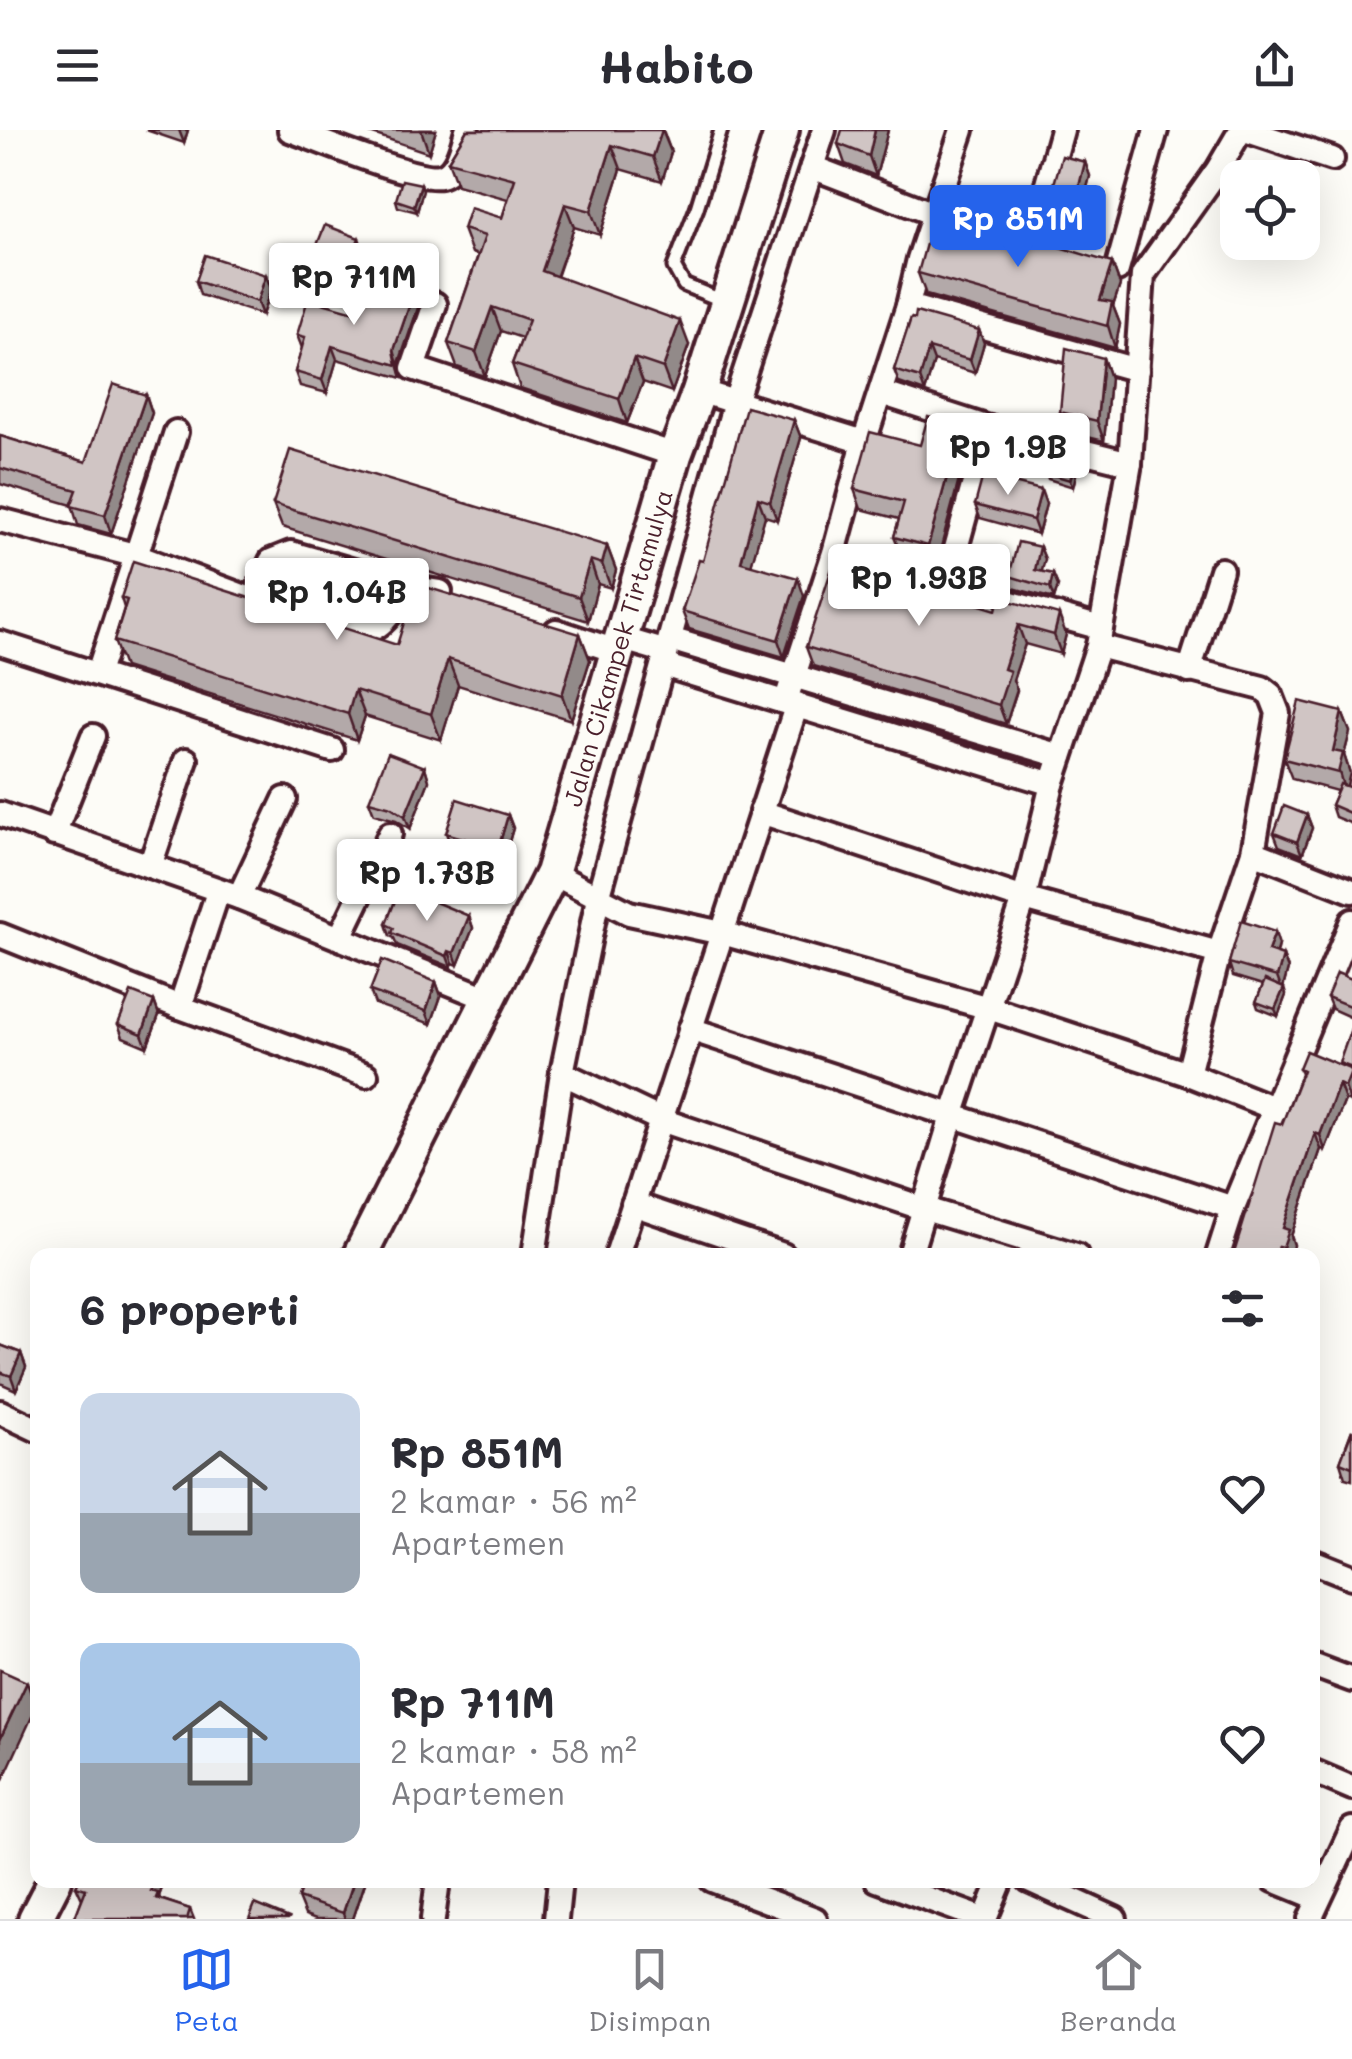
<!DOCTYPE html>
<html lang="id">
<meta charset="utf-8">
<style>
body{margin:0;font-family:Mali,sans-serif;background:#f7f7f7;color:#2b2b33;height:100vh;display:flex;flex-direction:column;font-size:38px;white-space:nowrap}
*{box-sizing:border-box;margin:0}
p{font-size:32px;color:#7c7c81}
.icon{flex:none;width:55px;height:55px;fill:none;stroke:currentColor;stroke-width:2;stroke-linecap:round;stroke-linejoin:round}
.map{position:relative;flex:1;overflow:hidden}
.drawer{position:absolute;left:30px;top:1118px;width:1290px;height:640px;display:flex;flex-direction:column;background:#fff;border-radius:20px;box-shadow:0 10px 40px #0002}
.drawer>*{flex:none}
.fabs{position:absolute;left:1220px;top:30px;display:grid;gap:20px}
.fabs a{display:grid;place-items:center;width:100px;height:100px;border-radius:20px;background:#fff;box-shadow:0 10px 40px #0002;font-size:50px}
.price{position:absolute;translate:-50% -85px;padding:0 22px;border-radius:10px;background:#fff;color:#222;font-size:32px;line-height:65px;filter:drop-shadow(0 2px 5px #0008)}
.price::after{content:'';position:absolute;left:50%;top:60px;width:30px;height:22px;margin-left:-15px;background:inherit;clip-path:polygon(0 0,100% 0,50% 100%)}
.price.selected{background:#2563eb;color:#fff}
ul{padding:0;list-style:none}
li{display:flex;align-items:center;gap:30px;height:250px;padding:0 50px}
li span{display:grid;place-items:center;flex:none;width:280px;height:200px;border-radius:20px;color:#555}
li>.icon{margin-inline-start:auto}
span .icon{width:120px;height:120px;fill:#fffc;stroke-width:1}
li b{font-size:42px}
h2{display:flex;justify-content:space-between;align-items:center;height:120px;padding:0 50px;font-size:42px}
header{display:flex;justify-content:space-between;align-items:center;height:130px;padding:0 50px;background:#fff;font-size:45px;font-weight:800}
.tab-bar{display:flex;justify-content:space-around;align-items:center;height:140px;border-top:2px solid #e1e1e2;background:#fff;font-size:28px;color:#7c7c81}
.tab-bar a{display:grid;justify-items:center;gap:5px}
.tab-bar .selected{color:#2563eb}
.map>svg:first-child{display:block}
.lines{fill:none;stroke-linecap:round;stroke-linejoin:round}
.lane-casing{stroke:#4a1f2b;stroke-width:19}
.street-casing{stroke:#4a1f2b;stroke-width:30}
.secondary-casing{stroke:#4a1f2b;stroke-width:40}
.lane{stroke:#fdfcf7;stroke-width:11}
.street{stroke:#fdfcf7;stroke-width:22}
.secondary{stroke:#fdfcf7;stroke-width:32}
.wall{fill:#b3a9a9;stroke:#4a1f2b;stroke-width:2.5}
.shaded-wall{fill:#928a89;stroke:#4a1f2b;stroke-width:2.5}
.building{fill:#d0c5c4;stroke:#4a1f2b;stroke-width:2.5}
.labels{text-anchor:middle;stroke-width:9;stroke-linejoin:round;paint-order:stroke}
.street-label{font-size:25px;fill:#4a1f2b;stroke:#fdfcf7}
</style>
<header><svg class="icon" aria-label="menu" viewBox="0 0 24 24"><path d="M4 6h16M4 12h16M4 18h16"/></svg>Habito<svg class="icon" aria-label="share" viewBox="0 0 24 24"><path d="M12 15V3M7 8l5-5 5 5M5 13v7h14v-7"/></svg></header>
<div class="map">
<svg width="1352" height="1789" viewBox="0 0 1352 1789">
<rect width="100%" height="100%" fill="#fdfcf7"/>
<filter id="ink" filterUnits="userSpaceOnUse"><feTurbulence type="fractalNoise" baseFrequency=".01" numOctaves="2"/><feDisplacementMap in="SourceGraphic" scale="20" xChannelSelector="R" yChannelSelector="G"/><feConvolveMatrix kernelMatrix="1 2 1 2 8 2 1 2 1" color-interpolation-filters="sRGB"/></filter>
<g filter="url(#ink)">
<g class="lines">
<!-- lane casing -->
<g class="lane-casing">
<path id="lane" d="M721,0L697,78L674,137L684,155L726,172"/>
</g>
<!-- street casing -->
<g class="street-casing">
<g id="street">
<path d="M290,0C318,10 416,51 440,46C458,42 463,14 467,0"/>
<path d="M1245,0L1332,29"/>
<path d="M812,37L934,84L1043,116"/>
<path d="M1031,112L1062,0"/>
<path d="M1117,140L1156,0"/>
<path d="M435,174L413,238L675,325"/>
<path d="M908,176L1137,240"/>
<path d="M699,261L864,312"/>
<path d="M881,263L989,298L1130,333"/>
<path d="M0,390L134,425L282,481"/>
<path d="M893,440L1101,498"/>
<path d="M946,455L989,298"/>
<path d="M254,470L271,431L291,423L409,457"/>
<path d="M331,498C378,511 384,492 409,457L440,462"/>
<path d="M556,501L619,522"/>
<path d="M623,509L667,522"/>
<path d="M670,509L1061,626"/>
<path d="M0,513L332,620"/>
<path d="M1098,516L1262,558L1271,565L1278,583L1253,722L1219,823L1188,944"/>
<path d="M663,535L1052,654"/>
<path d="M1189,541L1221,440"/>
<path d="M98,543L176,302"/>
<path d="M786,570L834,423L864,312L908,176L919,129L962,0"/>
<path d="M761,682L1024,769L1219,823"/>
<path d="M0,684L239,767L489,869"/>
<path d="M54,704L93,606"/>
<path d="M1253,722L1352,761"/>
<path d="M150,736L186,630"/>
<path d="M552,743L629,783L722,803L989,878L1188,944L1276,979"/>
<path d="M239,767L285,669"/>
<path d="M0,805L180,877L366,945"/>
<path d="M340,807L390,704"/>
<path d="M180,877L218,762"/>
<path d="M690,899L1233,1078"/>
<path d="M562,943L661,990L925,1079L1076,1125"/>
<path d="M633,1074L783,1125"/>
<path d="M534,1125L562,943L598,768L735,272L824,0"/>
<path d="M617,1125L797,574"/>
<path d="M910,1125L953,983L1024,769L1052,654L1098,516L1130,333L1143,145L1217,41L1241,0"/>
<path d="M1218,1125L1233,1078L1352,791"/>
<path d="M0,1282L38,1300"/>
<path d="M1312,1431L1352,1447"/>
<path d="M1312,1535L1352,1550"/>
<path d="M1312,1641L1352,1658"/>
<path d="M712,1750L815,1789"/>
<path d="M877,1750L983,1789"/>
<path d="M1029,1750L1115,1789"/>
<path d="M1274,1750L1318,1768"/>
<path d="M433,1789L438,1750"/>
<path d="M556,1789L560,1750"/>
<path d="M985,1789L1001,1750"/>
<path d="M1310,1789L1352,1699"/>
</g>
</g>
<!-- secondary casing -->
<g class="secondary-casing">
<g id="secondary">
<path id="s1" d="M360,1125L552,743L675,325L699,261L782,0"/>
<path d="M35,1789L55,1750"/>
</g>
</g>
<!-- lane -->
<use href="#lane" class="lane"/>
<!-- street -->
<use href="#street" class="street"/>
<!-- secondary -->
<use href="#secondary" class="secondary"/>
</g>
<!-- wall -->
<g class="wall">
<path d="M146,0H188L184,13Z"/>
<path d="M361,0H436L429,23Z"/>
<path d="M467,0H663L671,22L662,51L621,39L600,105L574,97L557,147L689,215L672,262L643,252L627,293L520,258L512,234L522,208L501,201L485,246L457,237L448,213L478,125L472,123L463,99L502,88L508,69L457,55L448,31Z"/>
<path d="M888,0L876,46L845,34L838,14Z"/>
<path d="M1085,32L1090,46L1074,109L1049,102L1044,89Z"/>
<path d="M421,54L423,60L417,82L398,77L396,70Z"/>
<path d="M1029,112L1112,133L1120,155L1113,176L1120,194L1115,218L926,165L918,143Z"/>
<path d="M317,115L364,122L356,142L321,128Z"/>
<path d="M324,131L326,138L316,159L293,148L290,141Z"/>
<path d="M266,145L271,159L262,185L200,165L196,151Z"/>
<path d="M419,175L399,233L402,248L337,229L327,263L300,256L295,242L302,218L297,205L358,183Z"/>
<path d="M911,188L979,200L984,213L975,243L934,231L925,262L899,253L894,240Z"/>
<path d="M1103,228L1110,248L1104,311L1067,302L1060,282Z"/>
<path d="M146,265L152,283L111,404L78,395L72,375L0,354V306L86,332Z"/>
<path d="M794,290L801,308L777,390L765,386L751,435L804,466L784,527L689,499L682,481L703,431Z"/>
<path d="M920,315L968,316L936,436L902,426L894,407L899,389L861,379L854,359Z"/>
<path d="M1076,329L1078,336L1073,357L1048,349L1046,343Z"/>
<path d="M273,374L607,416L616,440L611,458L598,454L588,491L282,397Z"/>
<path d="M1046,374L1038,404L980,388L975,375Z"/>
<path d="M1040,417L1045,429L1041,442L1053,444L1058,456L1054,469L1013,458L1009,446Z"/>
<path d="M921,446L926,458L1066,504L1061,524L1025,514L1013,550L1017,560L1006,594L813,536L806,517Z"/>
<path d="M121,468L397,515L580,504L590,530L571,590L458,555L441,610L365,586L357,610L124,537L114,511L124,478Z"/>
<path d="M1342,582L1350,602L1344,625L1350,643L1347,656L1352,658V694L1335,687L1331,675L1337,661L1292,649L1284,629Z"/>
<path d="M425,637L429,651L410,699L396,690L374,684L369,671Z"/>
<path d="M508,685L513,698L503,732L451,716L446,703Z"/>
<path d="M1307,685L1312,698L1302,725L1279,716L1274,703Z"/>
<path d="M421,772L469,786L473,798L458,835L453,833L451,837L397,815L394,808L390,806L386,794Z"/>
<path d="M1279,815L1277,824L1283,826L1288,839L1283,858L1286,865L1278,886L1258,878L1256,872L1263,855L1233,846L1229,833Z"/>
<path d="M1352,849V888L1332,879L1327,867Z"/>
<path d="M436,852L441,866L431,894L375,874L370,861Z"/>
<path d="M154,871L159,885L147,917L123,907L118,894Z"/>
<path d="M1352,896V969L1350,972L1345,970L1325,1020L1321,1019L1291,1106L1294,1115L1291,1125H1229L1234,1123L1301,944L1299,938L1339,935Z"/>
<path d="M0,1215L21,1223L26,1237L16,1260L0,1253Z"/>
<path d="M1352,1300V1350L1345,1348L1340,1332Z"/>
<path d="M79,1750H165L159,1766L160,1769L190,1779L194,1789H75L82,1769L76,1756Z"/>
<path d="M304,1750H366L353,1789H316L305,1785L298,1768Z"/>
</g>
<!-- shaded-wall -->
<g class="shaded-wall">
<path d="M179,0H188L184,13Z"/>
<path d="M421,0H436L429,23Z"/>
<path d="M662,0L671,22L662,51L653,27Z"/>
<path d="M875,0H888L876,46L869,26Z"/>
<path d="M612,15L621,39L600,105L591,81Z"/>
<path d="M1085,32L1090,46L1074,109L1069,96Z"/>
<path d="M421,54L423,60L417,82L414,76Z"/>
<path d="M565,74L574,97L550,165L542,141Z"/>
<path d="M359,108L364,122L356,142L351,129Z"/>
<path d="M324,131L326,138L316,159L314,152Z"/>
<path d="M1112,133L1120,155L1113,176L1120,194L1115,218L1100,170Z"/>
<path d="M266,145L271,159L262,185L257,172Z"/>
<path d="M414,162L419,175L399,233L402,248L394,220Z"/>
<path d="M492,177L501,201L485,246L476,222Z"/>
<path d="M680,191L689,215L672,262L663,238Z"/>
<path d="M979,200L984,213L975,243L970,230Z"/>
<path d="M332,216L337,229L327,263L322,250Z"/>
<path d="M929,218L934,231L925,262L920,248Z"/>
<path d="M634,228L643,252L627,293L619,269Z"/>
<path d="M1103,228L1110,248L1104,311L1097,291Z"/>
<path d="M146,265L152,283L111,404L105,385Z"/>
<path d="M794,290L801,308L777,390L770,372Z"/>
<path d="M961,296L968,316L936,436L928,416Z"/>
<path d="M1076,329L1078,336L1073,357L1070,350Z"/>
<path d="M1041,360L1046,374L1038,404L1033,390Z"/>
<path d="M758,368L765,386L747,450L741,432Z"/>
<path d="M607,416L616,440L611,458L602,434Z"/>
<path d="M1040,417L1045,429L1039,452L1035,440Z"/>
<path d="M590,430L598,454L588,491L579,467Z"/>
<path d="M1053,444L1058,456L1054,469L1050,458Z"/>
<path d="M798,448L804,466L784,527L778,510Z"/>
<path d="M1059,485L1066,504L1061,524L1054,505Z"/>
<path d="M1018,495L1025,514L1013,550L1017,560L1006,594L999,575L1004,539Z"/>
<path d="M580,504L590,530L571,590L562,565Z"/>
<path d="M448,529L458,555L441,610L431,584Z"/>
<path d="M355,560L365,586L357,610L348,584Z"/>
<path d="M1342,582L1350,602L1344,625L1350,643L1345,663L1333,621Z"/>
<path d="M425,637L429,651L410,699L405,686Z"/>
<path d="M508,685L513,698L503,732L498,719Z"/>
<path d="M1307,685L1312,698L1302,725L1297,712Z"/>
<path d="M469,786L473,798L458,835L454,823Z"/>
<path d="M1275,802L1279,815L1273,835L1268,821Z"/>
<path d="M449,821L453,833L451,837L447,826Z"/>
<path d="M1283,826L1288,839L1282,861L1277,847Z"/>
<path d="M436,852L441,866L431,894L426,881Z"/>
<path d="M1284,858L1286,865L1278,886L1275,879Z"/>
<path d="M154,871L159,885L147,917L142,904Z"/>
<path d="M1352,940V969L1350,972L1345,957Z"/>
<path d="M1339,954L1345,970L1325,1020L1320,1005Z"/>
<path d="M1315,1003L1321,1019L1291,1106L1294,1115L1291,1125H1286L1283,1117V1098Z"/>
<path d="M21,1223L26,1237L16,1260L11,1246Z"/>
<path d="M27,1552L36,1578L0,1656V1609Z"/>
<path d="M156,1750H165L159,1766L162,1776L151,1761Z"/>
<path d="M354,1750H366L353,1789H345L343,1783Z"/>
</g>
<!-- building -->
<g class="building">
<path d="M467,0H662L653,27L612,15L591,81L565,74L542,141L680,191L663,238L634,228L619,269L512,234L529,190L492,177L476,222L448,213L485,106L463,99L470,78L502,88L515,49L448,31Z"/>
<path d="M842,0H875L869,26L838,14Z"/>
<path d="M1062,26L1085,32L1069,96L1044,89Z"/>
<path d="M402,50L421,54L414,76L396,70Z"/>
<path d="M934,85L1029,112L1030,108L1112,133L1100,170L1112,172L1107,196L918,143Z"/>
<path d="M325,95L359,108L351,129L317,115Z"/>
<path d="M301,121L324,131L314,152L290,141Z"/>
<path d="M205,125L266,145L257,172L196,151Z"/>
<path d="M372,147L414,162L394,220L397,235L332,216L322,250L295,242L305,207L297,205L308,169L358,183Z"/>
<path d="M916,182L979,200L970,230L929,218L920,248L894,240L911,188L915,189Z"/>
<path d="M1066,218L1103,228L1097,291L1060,282Z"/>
<path d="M113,254L146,265L105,385L71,376L77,360L0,338V306L86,332Z"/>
<path d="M746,277L794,290L770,372L758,368L741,432L798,448L778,510L682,481L699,430L703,431Z"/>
<path d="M928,287L961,296L928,416L894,407L904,372L854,359L870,302L920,315Z"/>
<path d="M290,320L607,416L602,434L590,430L579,467L273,374Z"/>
<path d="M1051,323L1076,329L1070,350L1046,343Z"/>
<path d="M983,345L1041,360L1033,390L975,375Z"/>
<path d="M1018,412L1040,417L1035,440L1053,444L1050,458L1009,446Z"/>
<path d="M837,423L921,446L919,456L996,480L999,468L1059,485L1054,505L1018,495L1004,539L1010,541L999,575L806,517Z"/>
<path d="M133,431L397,515L416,454L580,504L562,565L448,529L431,584L355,560L348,584L114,511L127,470L121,468Z"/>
<path d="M1299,571L1342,582L1333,621L1343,623L1338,643L1284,629Z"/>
<path d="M388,623L425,637L405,686L391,677L369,671Z"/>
<path d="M1340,654L1352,658V684L1331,675Z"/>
<path d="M457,669L508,685L498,719L446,703Z"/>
<path d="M1284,676L1307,685L1297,712L1274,703Z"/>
<path d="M398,763L421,772L423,767L469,786L454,823L449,821L447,826L392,803L394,798L386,794Z"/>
<path d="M1241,791L1275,802L1268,821L1283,826L1277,847L1229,833Z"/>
<path d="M382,830L436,852L426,881L370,861Z"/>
<path d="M1337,843L1352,849V877L1327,867Z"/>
<path d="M1265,850L1284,858L1275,879L1256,872Z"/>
<path d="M131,862L154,871L142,904L118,894Z"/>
<path d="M1352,896V938L1339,933Z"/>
<path d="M1306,921L1352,940L1345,957L1339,954L1320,1005L1315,1003L1283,1098L1289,1100L1283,1117L1279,1116L1276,1125H1229L1230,1122L1234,1123L1275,992L1282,994L1303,940L1299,938Z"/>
<path d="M0,1215L21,1223L11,1246L0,1242Z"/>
<path d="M1352,1300V1337L1340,1332Z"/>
<path d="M0,1540L27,1552L0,1609Z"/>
<path d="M79,1750H156L151,1761L158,1763L156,1768L190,1779L187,1789H78L75,1787L86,1759L76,1756Z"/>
<path d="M304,1750H354L343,1783L298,1768Z"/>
<path d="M255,1774L289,1788L288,1789H249Z"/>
</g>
</g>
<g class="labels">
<!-- street labels -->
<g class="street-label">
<text dy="9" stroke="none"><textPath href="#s1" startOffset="662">Jalan Cikampek Tirtamulya</textPath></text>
</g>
</g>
</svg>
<div class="fabs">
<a><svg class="icon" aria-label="locate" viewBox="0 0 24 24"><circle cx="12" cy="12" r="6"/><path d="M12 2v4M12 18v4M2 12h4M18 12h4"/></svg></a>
</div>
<b class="price selected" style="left:1018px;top:140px">Rp 851M</b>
<b class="price" style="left:354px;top:198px">Rp 711M</b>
<b class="price" style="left:1008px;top:368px">Rp 1.9B</b>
<b class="price" style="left:919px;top:499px">Rp 1.93B</b>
<b class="price" style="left:337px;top:513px">Rp 1.04B</b>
<b class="price" style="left:427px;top:794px">Rp 1.73B</b>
<section class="drawer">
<h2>6 properti<svg class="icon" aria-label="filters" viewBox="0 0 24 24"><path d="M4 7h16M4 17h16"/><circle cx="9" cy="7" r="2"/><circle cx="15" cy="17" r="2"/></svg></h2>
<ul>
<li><span style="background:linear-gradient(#c9d6e8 60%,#9aa5b1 0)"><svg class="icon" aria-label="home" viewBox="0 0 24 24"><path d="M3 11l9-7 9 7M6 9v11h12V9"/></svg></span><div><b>Rp 851M</b><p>2 kamar · 56 m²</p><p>Apartemen</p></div><svg class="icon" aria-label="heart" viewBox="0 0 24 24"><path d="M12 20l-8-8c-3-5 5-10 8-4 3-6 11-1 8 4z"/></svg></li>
<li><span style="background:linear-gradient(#a9c7e8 60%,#9aa5b1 0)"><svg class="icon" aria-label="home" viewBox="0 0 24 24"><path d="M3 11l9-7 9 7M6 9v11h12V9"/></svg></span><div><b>Rp 711M</b><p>2 kamar · 58 m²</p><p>Apartemen</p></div><svg class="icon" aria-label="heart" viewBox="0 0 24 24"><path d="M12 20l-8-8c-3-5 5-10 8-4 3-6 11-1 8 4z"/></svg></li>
</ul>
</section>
</div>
<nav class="tab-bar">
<a class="selected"><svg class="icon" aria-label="map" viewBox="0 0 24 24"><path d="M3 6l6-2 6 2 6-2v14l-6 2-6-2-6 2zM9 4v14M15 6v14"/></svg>Peta</a>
<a><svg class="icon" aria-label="saved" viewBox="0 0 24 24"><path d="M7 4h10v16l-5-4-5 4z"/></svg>Disimpan</a>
<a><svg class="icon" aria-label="home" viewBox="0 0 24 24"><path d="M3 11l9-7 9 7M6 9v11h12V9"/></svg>Beranda</a>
</nav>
